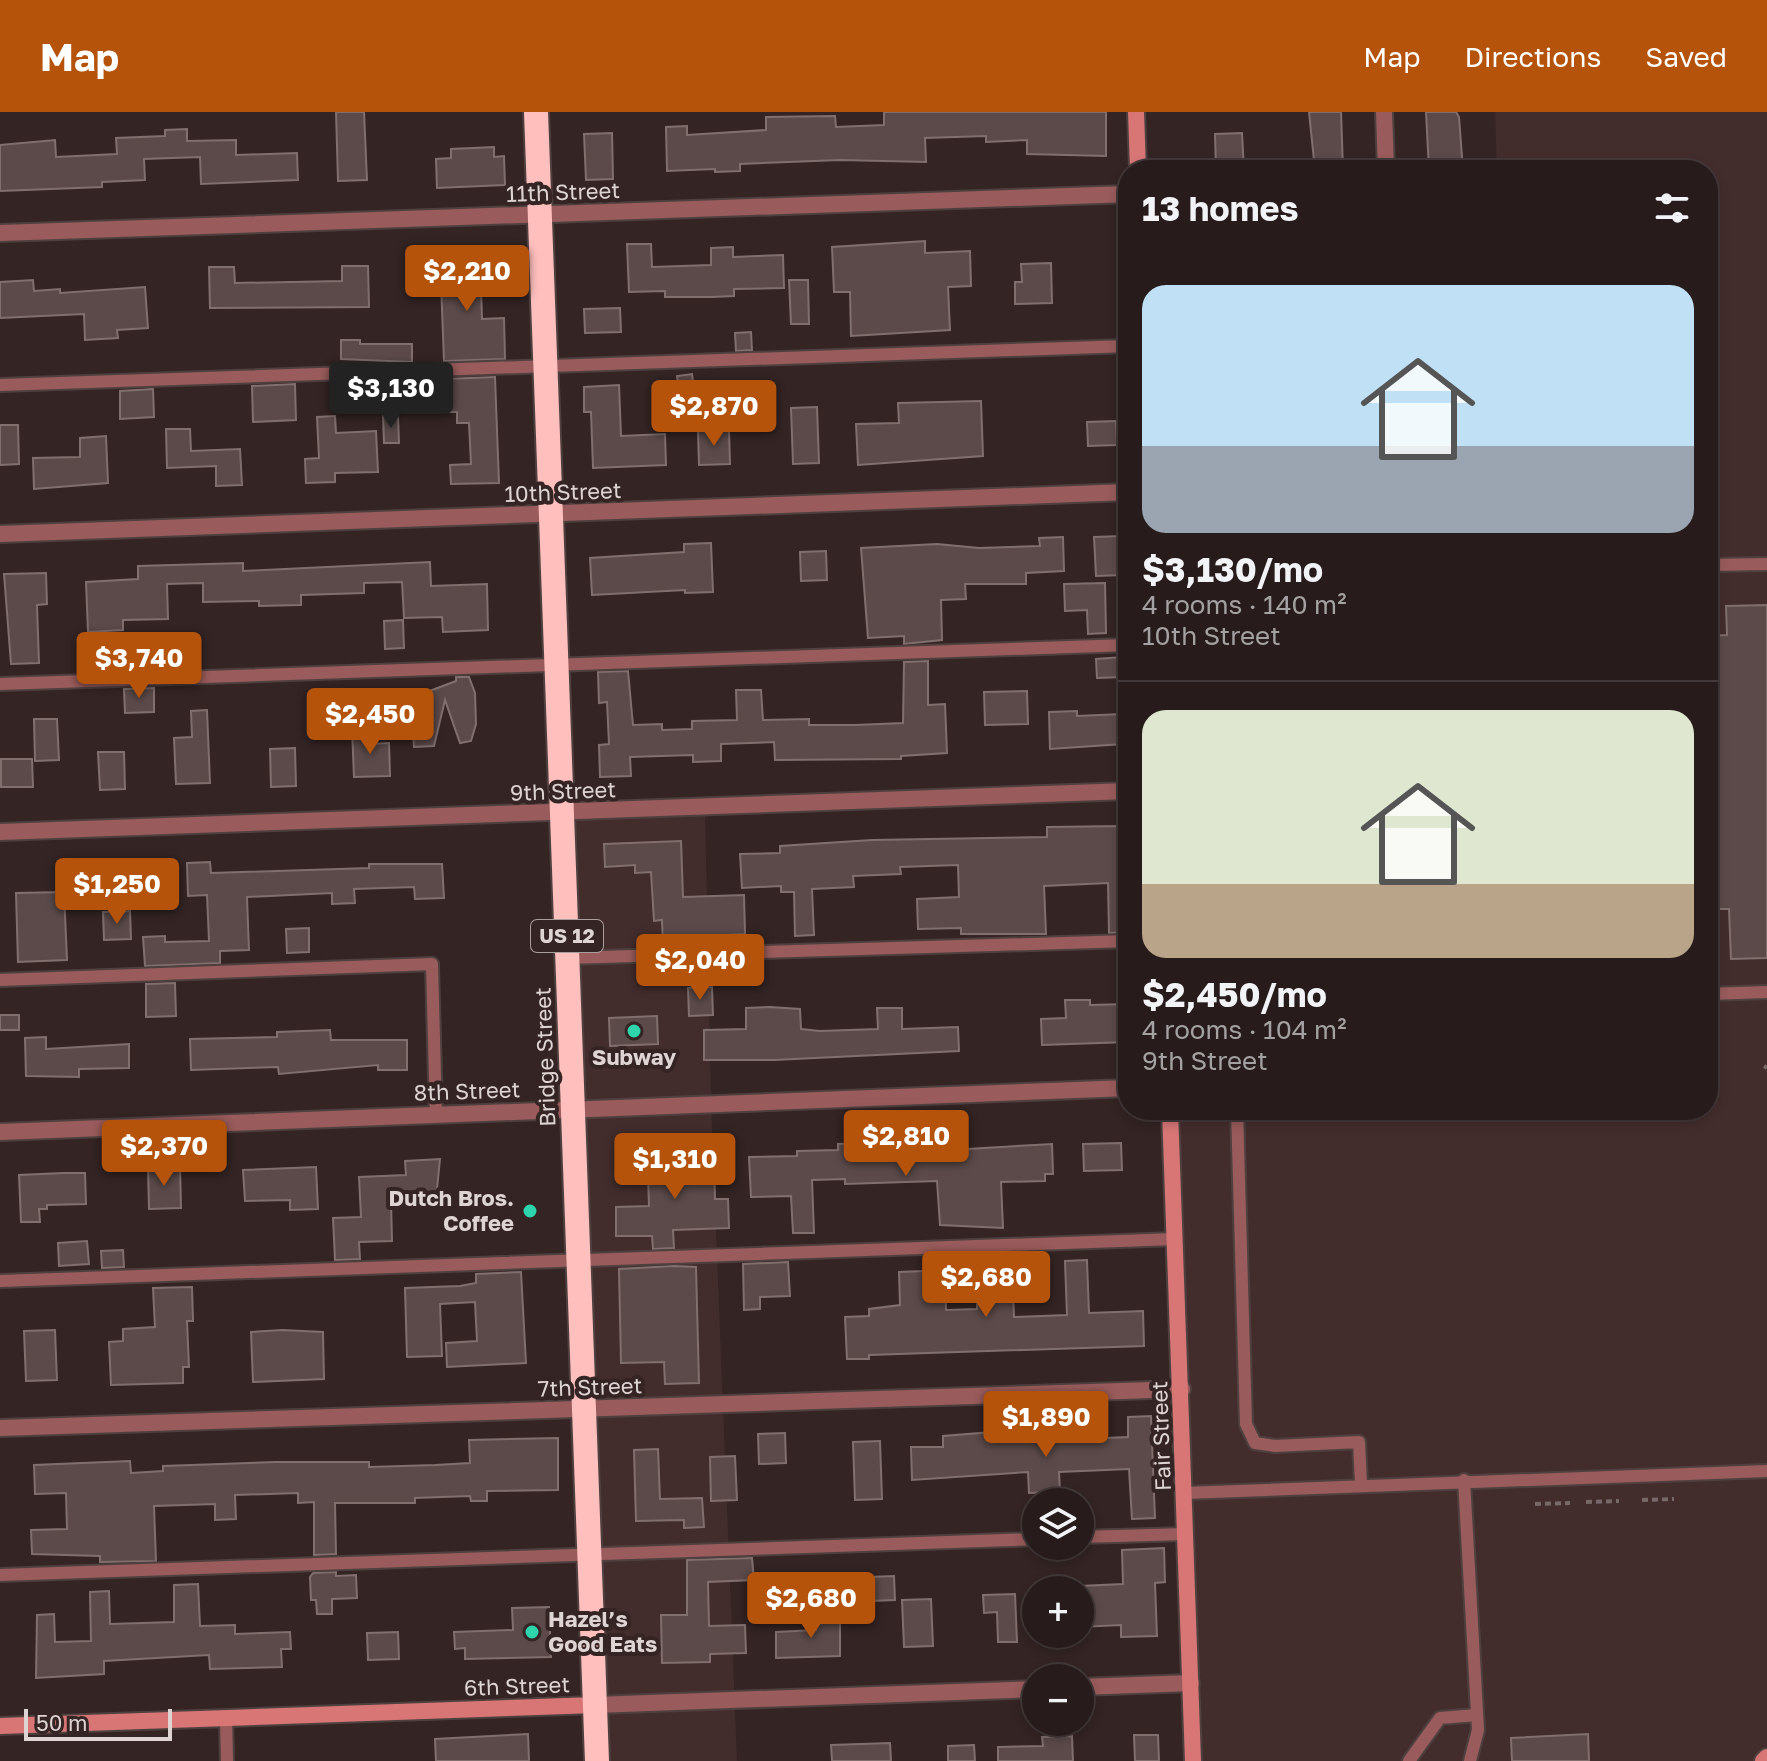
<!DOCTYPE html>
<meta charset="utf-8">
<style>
body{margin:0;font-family:"Golos Text",sans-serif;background:#2f2424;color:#f1f3f6;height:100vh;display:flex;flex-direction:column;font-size:30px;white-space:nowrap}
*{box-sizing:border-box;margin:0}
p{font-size:26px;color:#a4a1a3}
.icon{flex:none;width:44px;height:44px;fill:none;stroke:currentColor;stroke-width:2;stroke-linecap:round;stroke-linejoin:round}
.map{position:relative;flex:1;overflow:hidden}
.drawer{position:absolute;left:1118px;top:48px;width:600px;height:960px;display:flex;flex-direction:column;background:#271b1b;border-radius:32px;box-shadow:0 4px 12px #0003,0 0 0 2px #43393a}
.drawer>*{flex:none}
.fabs{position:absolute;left:1022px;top:1376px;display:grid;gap:16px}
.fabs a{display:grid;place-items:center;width:72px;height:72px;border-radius:50%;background:#271b1b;box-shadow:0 4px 12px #0003,0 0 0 2px #43393a;font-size:40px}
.scale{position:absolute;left:24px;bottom:20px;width:148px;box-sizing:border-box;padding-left:8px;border:4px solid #ded4d3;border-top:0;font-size:22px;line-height:28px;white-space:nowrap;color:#ded4d3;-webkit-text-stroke:6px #342424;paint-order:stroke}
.price{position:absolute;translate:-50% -68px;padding:0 18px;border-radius:8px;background:#b45309;color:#fff;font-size:26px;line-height:52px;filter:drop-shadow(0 2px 4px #0008)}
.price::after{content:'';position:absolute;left:50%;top:48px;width:24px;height:18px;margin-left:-12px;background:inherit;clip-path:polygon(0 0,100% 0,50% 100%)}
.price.selected{background:#222;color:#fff}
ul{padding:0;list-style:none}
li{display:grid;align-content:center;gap:16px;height:424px;padding:0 24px}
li+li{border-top:2px solid #43393a}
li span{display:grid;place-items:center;height:248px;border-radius:24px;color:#555}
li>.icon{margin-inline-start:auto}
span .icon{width:144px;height:144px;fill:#fffc;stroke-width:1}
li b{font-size:34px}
h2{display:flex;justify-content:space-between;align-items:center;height:96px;padding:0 24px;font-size:34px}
header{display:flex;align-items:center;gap:48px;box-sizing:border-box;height:112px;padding:0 40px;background:#b45309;color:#fff}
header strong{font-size:38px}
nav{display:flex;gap:44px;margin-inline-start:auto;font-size:28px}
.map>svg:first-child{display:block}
.built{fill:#432d2c}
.building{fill:#5b4a49;stroke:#816f6e;stroke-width:2}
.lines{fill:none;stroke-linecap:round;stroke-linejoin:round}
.lane-casing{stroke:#4f4040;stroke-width:16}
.street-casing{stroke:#4f4040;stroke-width:20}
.secondary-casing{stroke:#4f4040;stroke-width:20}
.highway-casing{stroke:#4f4040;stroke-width:28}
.path{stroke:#776969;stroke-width:4;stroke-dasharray:6 4;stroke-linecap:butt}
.lane{stroke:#995b5b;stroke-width:12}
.street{stroke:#995b5b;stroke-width:16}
.secondary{stroke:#d87676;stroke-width:16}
.highway{stroke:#febfbd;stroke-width:24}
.poi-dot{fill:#2ed4ab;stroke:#342424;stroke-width:3}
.labels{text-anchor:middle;stroke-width:8;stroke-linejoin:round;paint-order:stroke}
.shield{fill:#342424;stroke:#ab9f9e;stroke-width:2}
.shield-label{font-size:20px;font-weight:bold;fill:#ded4d3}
.street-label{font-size:22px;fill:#ded4d3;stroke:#342424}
.poi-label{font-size:22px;font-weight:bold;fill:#ded4d3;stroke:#342424}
</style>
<header>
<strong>Map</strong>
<nav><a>Map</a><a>Directions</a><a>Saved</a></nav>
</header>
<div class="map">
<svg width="1767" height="1649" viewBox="0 0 1767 1649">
<rect width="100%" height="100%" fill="#342424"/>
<!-- built -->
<g class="built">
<path d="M1495,0H1767V1649H1193L1170,998H1708V58H1497Z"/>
<path d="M705,695L711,992L737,1649H598L563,701Z"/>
</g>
<!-- building -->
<g class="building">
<path d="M336,0H364L367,68L338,69Z"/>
<path d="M884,0H1106V44L1027,42V28L986,30V24L925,26L926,50L840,48L740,52V59L715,60V57L667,59L666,15L687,14V23L766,18V5L835,4L836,15L884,13Z"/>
<path d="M1309,0H1341L1343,58H1315Z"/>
<path d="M1426,0H1456L1459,5L1463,58H1429Z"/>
<path d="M187,17V29L236,28V43L297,41L298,68L201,72L200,45L144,47L145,68L102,70V75L0,79V33L55,28L56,45L117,42L116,26L165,24V18Z"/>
<path d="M612,21L613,67L586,68L584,22Z"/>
<path d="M1242,21L1244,58H1216L1215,22Z"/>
<path d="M494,35V45L504,44L505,73L437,76L436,47L451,46V37Z"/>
<path d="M925,129V141L970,139L971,174L948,175L950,218L851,224L850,180H834L832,135Z"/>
<path d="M627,132H651L652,155L711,153V136L733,135V145L783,143L784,176L734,177V184L712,185H665V179L629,180Z"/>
<path d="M480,142L482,207L504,206L505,247L444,249L440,144Z"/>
<path d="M1051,151L1052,191L1015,192V170H1022L1021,152Z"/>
<path d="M342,154H368L369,195L210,196L209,155H234L235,171L342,169Z"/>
<path d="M33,168L34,179L60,177V181L145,175L148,216L117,218L118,226L85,228L84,202L0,206V170Z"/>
<path d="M789,168H808L809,212H791Z"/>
<path d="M620,196L621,220L585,221L584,197Z"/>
<path d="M751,220L752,238L736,239L735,221Z"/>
<path d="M341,228H360V232H412V250L341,247Z"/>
<path d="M692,262L694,278L679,280L677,264Z"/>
<path d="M495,265L499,371L451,372L450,353L471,352L469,311H457V300H447L446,267Z"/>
<path d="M295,272L296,308L253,310L252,274Z"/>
<path d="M619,273L621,324L665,322L666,353L593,356L591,300H584V275Z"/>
<path d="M153,277L154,305L120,307V279Z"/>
<path d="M981,289L983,344L858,353L856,312L899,311L898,291Z"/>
<path d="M817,295L819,351L793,352L791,296Z"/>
<path d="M335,304L336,321L376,319L378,360L335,361V370L306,371L305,347L319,346L317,305Z"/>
<path d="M383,304H398L399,331H384Z"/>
<path d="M1116,309L1117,333L1088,334L1087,310Z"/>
<path d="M0,313H18L19,352L0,353Z"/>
<path d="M166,317H190L191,339L240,337L242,373L216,374V354L167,356Z"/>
<path d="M729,318L730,352L699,353L698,319Z"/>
<path d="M106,324L108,371L34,377L33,346L80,345V326Z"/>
<path d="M1122,424L1123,463L1096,464L1094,425Z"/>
<path d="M1063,425L1064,459L1026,461V472H965L966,487L941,488L942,528L904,532V524L868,526L861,436L937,432L979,436L1040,434L1039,426Z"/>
<path d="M711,431L713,480L685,481V478L592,483L590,446L684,440V432Z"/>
<path d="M826,439L827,468L801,469L800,440Z"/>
<path d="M430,450L431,474L487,472L488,518L443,520L442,505L404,506L402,470L364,471V481L301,483V493L259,494V489L203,490V471L167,472L168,507L123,508V518L88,520L86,470L138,467V454L243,451V459Z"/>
<path d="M46,461L47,492L37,493L39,551L11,552L4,462Z"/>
<path d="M1105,471L1106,521L1088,522L1087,498L1065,499L1064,472Z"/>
<path d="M1767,493V846L1731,847L1729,797H1708V524L1727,523L1726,494Z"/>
<path d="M403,508L404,536L385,537L384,509Z"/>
<path d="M1123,545L1124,565L1097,566L1096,547Z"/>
<path d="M928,549V593L945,592L947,641L901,644V647L775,648L774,630L721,632V649L693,650V643L630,645L631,664L600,665L599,633L609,632L607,590L599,591L598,560L628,559L633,613L662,612V618L692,617V609L737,608L736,578H761L763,608L809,607V613H855L903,611L904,550Z"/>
<path d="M456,565H469L475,581L476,612L471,629L460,631L445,588L434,634L414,635L411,586L456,569Z"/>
<path d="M154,576V600L125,601L124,577Z"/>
<path d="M1027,579L1028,612L985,613L984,580Z"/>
<path d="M207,598L210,671L176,672L174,626L192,625L191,599Z"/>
<path d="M1077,599V604L1122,602L1123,632L1050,637L1049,600Z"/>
<path d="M34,607H57L59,648L35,649Z"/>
<path d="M370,616V632L389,631L390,664L354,665L352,617Z"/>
<path d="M295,636L296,674L271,675L270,637Z"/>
<path d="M98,640H124L125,677L100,678Z"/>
<path d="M1,647H32L33,675H1Z"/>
<path d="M1123,714L1128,820L1109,821L1108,771L1044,774L1046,822H961V816L918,817L917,787L959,785L958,753L900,755L901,762L853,764L854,775L812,777L814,823L795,824L794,780H781V774L742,776L740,742L780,741V734L872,728L1047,725V715Z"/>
<path d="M681,729L683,785L744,783L745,822L685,825L686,833L663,834L662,808L654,809L651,760L635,761V753L605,755L604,732Z"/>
<path d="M210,750L211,761L369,756V752H442L444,786L415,787L414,775L354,777L355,791L332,792V781L247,785L249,838L220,839V851L145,854L143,825L165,824V830L209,829L207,783L188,784L187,751Z"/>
<path d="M64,780L67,848L18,850L16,781Z"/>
<path d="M130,799L131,827L104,828L103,800Z"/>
<path d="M309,816V840L287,841L286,817Z"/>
<path d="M175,871L176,904L146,905V872Z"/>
<path d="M712,875L713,903L689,904L688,876Z"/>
<path d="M1065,888H1090V893L1128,892V930L1042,933L1041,907L1066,906Z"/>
<path d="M770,895L800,897L801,917L820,919L878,917L877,896H902V917L958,915L959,939L774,948H704V918L746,917V896Z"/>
<rect x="0" y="903" width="19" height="15"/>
<path d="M657,904L658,932L610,934L609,906Z"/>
<path d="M330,918L331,928H407V958H378V953L279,962L278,955L191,958L190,927L277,925V920Z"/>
<path d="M46,925V937L129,932V956L79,957V965L26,964L25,926Z"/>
<path d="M864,1031L865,1043L1052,1032L1053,1062H1045V1069L1001,1070L1003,1116L940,1113L937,1069L845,1072V1067L812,1068L814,1121H793L791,1084L751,1085L749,1045L797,1044V1039L838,1038V1032Z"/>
<path d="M1121,1031L1122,1058L1084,1059L1083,1032Z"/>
<path d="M669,1035V1048L714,1047L715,1087H728L729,1116L673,1118L674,1136L653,1137L652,1124H616V1095L649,1094L647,1036Z"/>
<path d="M440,1047L436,1087L391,1088L392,1129L359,1130L360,1147L335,1148L333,1106L361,1105L359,1065L406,1063L405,1049Z"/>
<path d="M180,1054L181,1096L149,1097L148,1055Z"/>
<path d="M316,1055L318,1097L290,1098V1088L245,1089L243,1058Z"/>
<path d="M63,1061H85L86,1092L47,1093V1097H39L40,1110H21L19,1063Z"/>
<path d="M87,1129L89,1152L59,1154L58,1131Z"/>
<path d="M123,1138L124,1155L102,1156L101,1139Z"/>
<path d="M1087,1148L1089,1201L1143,1199L1144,1234L869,1243V1247H847L845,1205L869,1204V1197L900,1193L899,1160L924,1159V1154L945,1153L946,1198L977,1197V1190H984L982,1151L1012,1150L1014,1205L1067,1203L1065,1149Z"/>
<path d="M788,1150L790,1184L760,1185V1197L744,1198L743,1152Z"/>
<path d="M674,1154L696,1155L699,1271L665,1272L664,1250L621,1251L619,1157Z"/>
<path d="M521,1160L526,1251L447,1255L446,1231L477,1229L475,1190L440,1192L442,1244L407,1245L405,1176L460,1174L476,1171V1162Z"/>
<path d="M192,1175L193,1209H187L189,1255H183V1271L111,1273L109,1230L123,1229V1217L155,1215L153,1176Z"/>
<path d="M55,1218L57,1268L26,1269L24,1219Z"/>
<path d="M282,1218L323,1220L324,1267L253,1270L251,1220Z"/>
<path d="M1151,1304L1155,1406L1132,1407L1129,1357L1059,1360L1060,1380L1029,1381L1028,1360L912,1368L911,1335H943V1324L1018,1318V1324L1057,1322L1058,1328L1128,1325V1305Z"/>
<path d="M785,1321L786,1351L759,1352L758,1322Z"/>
<path d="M558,1326V1378L487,1379V1389H471L470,1384L415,1386V1391H335L336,1442L314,1443V1390L298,1391V1381L235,1383L236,1407L215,1408V1392L154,1394L156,1449L100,1450V1444L32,1442L31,1418L67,1417L66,1381L35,1382L34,1353L130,1349L131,1361L163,1359V1354L276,1350H369V1355L435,1353L470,1351L469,1328Z"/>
<path d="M880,1329L882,1387L855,1388L853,1330Z"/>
<path d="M658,1337L660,1387L702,1386L704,1415L684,1416V1408L636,1409L634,1338Z"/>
<path d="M735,1344L737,1388L711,1389L710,1345Z"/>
<path d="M1164,1436L1165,1470L1155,1471L1157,1524L1121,1525V1513L1080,1515V1474L1123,1472L1122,1438Z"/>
<path d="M752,1446L754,1468L708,1470L709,1514L745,1513L746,1541L710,1542V1550L662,1551L661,1503H687V1448Z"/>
<path d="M336,1460V1464L356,1463L357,1486L332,1487V1502H317L316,1488H311L310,1465L313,1461Z"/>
<path d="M894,1464L895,1488L870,1489L869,1465Z"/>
<path d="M198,1472L200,1514L235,1513V1522L290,1520L291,1537H281L282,1555L210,1557L209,1543L104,1549V1562L36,1566L37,1503L54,1502L55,1530L91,1529L90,1480L109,1479L110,1512L174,1510V1473Z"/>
<path d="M1015,1482L1017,1530H998L997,1500L984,1501L983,1483Z"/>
<path d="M931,1487L933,1534L904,1535L902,1488Z"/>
<path d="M549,1495L551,1545L465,1547V1536L455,1537L454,1520L513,1518L512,1496Z"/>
<path d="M815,1504H840V1544L776,1546V1520L816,1518Z"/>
<path d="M398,1520L399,1547L368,1548L367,1521Z"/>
<path d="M528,1622L529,1649H436L435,1627Z"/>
<path d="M1588,1622L1589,1649H1512L1511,1626Z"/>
<path d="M1134,1623H1158L1159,1649H1135Z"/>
<path d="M1072,1624L1073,1649H998V1635L1043,1634L1042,1625Z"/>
<path d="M890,1631L891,1649H832L831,1633Z"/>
<path d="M974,1633L975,1649H948V1634Z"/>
</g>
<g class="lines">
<!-- lane casing -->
<g class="lane-casing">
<g id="lane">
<path d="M0,273L1128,234"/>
<path d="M1708,453L1767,452"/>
<path d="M0,572L1128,533"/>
<path d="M568,846L1128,829"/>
<path d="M0,868L432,852L436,1003"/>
<path d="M1708,882L1767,880"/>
<path d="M1237,998L1246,1312L1255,1331L1275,1334L1359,1330L1361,1372"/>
<path d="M0,1169L1175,1127"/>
<path d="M1464,1368L1478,1618L1470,1649"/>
<path d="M1185,1381L1767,1359"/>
<path d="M1080,1425L1186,1422"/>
<path d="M0,1463L1036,1427"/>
<path d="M226,1606L227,1649"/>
<path d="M1409,1649L1440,1606L1477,1603"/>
</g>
</g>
<!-- street casing -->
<g class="street-casing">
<g id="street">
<path d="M1384,0L1386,58"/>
<path d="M0,121L1128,82"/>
<path d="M0,422L1128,380"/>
<path d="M0,720L1128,679"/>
<path d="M0,1020L1128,976"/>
<path d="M0,1316L1182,1277"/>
<path d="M1080,1575L1191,1571"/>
<path d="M595,1593L1036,1577"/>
</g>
</g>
<!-- secondary casing -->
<g class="secondary-casing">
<g id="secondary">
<path d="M1136,0L1138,58"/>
<path d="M1170,998L1193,1649"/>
<path d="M0,1614L595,1593"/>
<path d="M1763,1649L1767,1645"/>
</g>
</g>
<!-- highway casing -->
<g class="highway-casing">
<path id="highway" d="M536,0L597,1649"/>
</g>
<!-- path -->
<g class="path">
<path d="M1764,954L1767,956"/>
<path d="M1642,1388L1674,1387"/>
<path d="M1586,1390L1619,1389"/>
<path d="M1535,1392L1570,1391"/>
</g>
<!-- lane -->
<use href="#lane" class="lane"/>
<!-- street -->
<use href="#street" class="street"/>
<!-- secondary -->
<use href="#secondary" class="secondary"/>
<!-- highway -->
<use href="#highway" class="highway"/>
</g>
<!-- markers -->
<g class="poi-dot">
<circle cx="634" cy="919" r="8"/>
<circle cx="530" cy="1099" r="8"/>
<circle cx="532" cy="1520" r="8"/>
</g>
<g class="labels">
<!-- shield labels -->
<rect class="shield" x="531" y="808" width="72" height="32" rx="6"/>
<g class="shield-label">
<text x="567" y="831">US 12</text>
</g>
<!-- street labels -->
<g class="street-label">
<text transform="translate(563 80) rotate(-2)" y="8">11th Street</text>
<text transform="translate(563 380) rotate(-2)" y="8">10th Street</text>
<text transform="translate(563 679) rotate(-2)" y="8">9th Street</text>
<text transform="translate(545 945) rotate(-92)" y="8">Bridge Street</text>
<text transform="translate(467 979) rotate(-2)" y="8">8th Street</text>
<text transform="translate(590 1275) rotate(-2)" y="8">7th Street</text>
<text transform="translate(1161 1324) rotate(-92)" y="8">Fair Street</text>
<text transform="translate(517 1574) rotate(-2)" y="8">6th Street</text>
</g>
<!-- poi labels -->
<g class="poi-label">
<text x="634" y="953">Subway</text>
<text x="514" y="1094" text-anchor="end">Dutch Bros.<tspan x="514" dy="25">Coffee</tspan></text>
<text x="548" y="1515" text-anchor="start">Hazel’s<tspan x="548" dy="25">Good Eats</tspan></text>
</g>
</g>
</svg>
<div class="fabs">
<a><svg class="icon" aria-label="layers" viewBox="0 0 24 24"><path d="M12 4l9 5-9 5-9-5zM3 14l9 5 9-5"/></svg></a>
<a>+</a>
<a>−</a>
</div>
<div class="scale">50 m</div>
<b class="price" style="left:467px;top:201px">$2,210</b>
<b class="price selected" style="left:391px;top:318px">$3,130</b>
<b class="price" style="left:714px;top:336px">$2,870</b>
<b class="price" style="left:139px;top:588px">$3,740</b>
<b class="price" style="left:370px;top:644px">$2,450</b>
<b class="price" style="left:117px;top:814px">$1,250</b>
<b class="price" style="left:700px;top:890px">$2,040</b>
<b class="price" style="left:906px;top:1066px">$2,810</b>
<b class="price" style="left:164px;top:1076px">$2,370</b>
<b class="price" style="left:675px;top:1089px">$1,310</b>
<b class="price" style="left:986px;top:1207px">$2,680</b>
<b class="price" style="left:1046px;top:1347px">$1,890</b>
<b class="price" style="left:811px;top:1528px">$2,680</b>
<section class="drawer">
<h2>13 homes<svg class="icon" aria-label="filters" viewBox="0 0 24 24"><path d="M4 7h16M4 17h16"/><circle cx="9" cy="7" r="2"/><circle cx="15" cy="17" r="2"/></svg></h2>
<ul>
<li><span style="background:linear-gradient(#bfe0f5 65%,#9aa5b1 0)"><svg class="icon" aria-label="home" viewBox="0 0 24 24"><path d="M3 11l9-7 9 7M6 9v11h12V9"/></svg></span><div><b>$3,130/mo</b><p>4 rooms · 140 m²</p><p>10th Street</p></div></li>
<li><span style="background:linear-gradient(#dfe7d0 70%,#b9a48a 0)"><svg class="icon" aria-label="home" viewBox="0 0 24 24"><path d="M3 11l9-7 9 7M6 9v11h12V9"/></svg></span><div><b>$2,450/mo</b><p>4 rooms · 104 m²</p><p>9th Street</p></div></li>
</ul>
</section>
</div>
